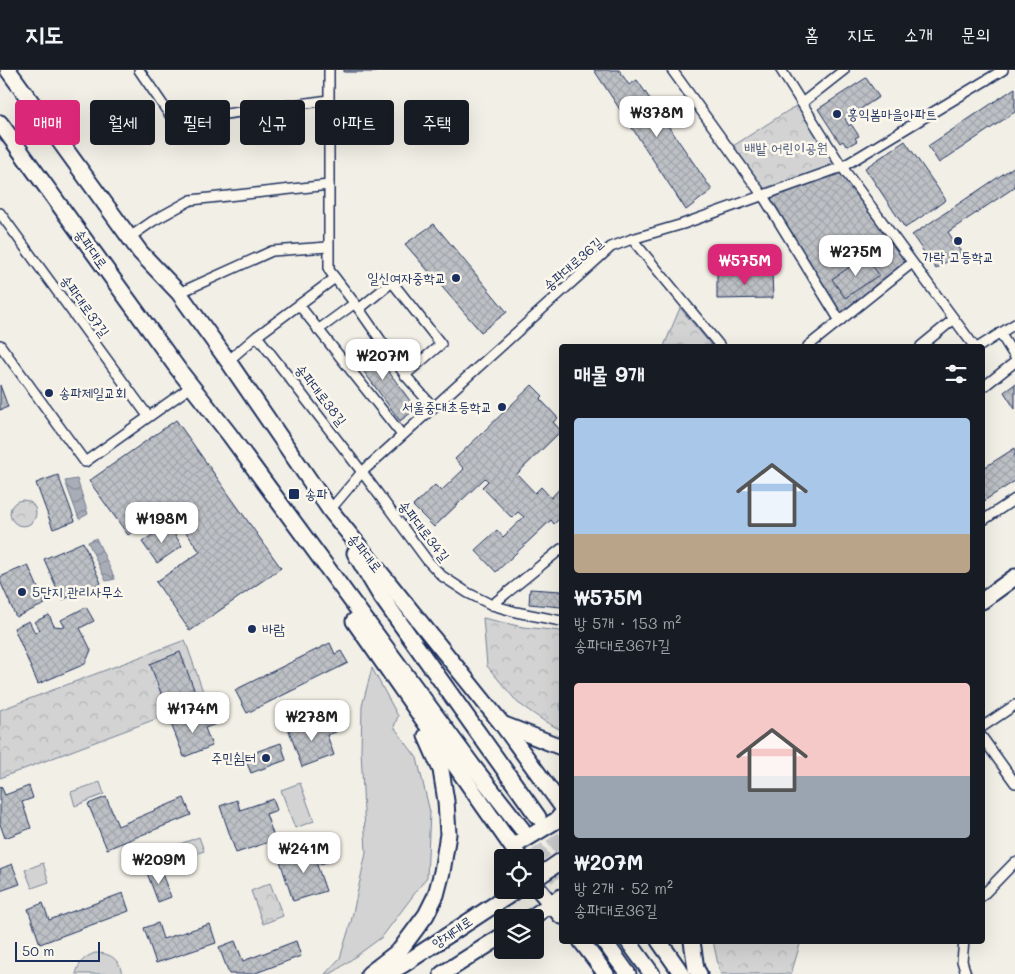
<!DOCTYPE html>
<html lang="ko">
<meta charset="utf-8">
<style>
body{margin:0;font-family:Mali,"Poor Story",sans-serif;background:#20242c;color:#f1f3f6;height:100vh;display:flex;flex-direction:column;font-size:19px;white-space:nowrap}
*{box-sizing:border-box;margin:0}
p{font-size:16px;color:#9ea1a6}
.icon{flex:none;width:28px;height:28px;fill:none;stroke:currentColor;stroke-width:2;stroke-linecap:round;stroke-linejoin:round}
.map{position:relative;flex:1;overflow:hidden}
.side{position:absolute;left:559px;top:274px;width:426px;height:600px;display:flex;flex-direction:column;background:#171b24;border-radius:5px;box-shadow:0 5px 20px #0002}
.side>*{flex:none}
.guide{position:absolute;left:15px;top:30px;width:469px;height:45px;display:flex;gap:10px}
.fabs{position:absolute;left:494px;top:779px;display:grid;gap:10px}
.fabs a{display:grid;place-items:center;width:50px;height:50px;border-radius:5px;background:#171b24;box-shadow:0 5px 20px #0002;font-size:25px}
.scale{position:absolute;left:15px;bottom:12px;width:85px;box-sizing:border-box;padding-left:5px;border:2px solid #1b2f5e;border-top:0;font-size:14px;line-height:18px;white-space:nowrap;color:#1b2f5e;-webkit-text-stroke:4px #fbf7ec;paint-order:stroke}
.price{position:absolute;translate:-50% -42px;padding:0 11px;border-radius:10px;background:#fff;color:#222;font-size:16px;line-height:32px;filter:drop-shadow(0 1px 2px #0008)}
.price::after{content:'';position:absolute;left:50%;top:30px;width:15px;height:11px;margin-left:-8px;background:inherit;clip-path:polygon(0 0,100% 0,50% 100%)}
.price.active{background:#db2777;color:#fff}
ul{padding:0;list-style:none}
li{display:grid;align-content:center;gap:10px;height:265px;padding:0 15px}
li span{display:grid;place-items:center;height:155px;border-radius:5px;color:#555}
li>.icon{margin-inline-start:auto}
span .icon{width:90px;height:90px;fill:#fffc;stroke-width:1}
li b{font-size:21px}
h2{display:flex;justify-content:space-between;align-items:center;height:60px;padding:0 15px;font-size:21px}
.pill{padding:0 18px;border-radius:5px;background:#171b24;box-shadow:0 5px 20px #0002;font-size:18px;line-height:45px}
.pill.active{background:#db2777;color:#fff}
header{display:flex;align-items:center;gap:30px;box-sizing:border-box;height:70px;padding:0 25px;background:#171b24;border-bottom:1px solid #363941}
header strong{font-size:24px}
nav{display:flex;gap:28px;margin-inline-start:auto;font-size:18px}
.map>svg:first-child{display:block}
.park{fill:url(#park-crowns);stroke:#768198}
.garden{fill:#d2d3d2;stroke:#768198}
.water{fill:url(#water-waves);stroke:#707b93}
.building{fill:url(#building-cross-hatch);stroke:#1b2f5e}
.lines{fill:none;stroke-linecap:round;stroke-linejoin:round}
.primary-tunnel{stroke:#c7c9cb;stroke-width:15;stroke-dasharray:15 8;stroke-linecap:butt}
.street-casing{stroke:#1b2f5e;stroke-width:12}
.primary-casing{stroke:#1b2f5e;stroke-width:19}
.street{stroke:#fbf7ec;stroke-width:9}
.primary{stroke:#fbf7ec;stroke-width:15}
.poi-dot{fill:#1b2f5e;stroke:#fbf7ec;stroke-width:2}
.labels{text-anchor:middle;stroke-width:5;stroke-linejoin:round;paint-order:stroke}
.poi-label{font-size:14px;fill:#1b2f5e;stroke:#fbf7ec;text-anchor:start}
.park-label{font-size:14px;fill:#49587b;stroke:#fbf7ec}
.street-label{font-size:14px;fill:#1b2f5e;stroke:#fbf7ec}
</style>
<header>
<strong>지도</strong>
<nav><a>홈</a><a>지도</a><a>소개</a><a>문의</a></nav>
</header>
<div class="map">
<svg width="1015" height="904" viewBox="0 0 1015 904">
<defs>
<pattern id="park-crowns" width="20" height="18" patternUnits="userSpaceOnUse" patternTransform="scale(1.25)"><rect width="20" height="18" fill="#d2d3d2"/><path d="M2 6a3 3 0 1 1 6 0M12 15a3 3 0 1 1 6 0" fill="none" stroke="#b4b5b7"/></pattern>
<pattern id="water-waves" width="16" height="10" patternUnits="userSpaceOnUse" patternTransform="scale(1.25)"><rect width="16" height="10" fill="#a9adb7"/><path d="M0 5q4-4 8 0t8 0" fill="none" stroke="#898d98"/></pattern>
<pattern id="building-cross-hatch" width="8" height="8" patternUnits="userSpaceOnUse" patternTransform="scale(1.25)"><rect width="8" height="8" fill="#bdc0c4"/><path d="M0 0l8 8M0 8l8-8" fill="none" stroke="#a2a5ab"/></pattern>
</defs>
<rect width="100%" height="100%" fill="#f2efe6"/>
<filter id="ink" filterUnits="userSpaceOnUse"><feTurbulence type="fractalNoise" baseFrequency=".02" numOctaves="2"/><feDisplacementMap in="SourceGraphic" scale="10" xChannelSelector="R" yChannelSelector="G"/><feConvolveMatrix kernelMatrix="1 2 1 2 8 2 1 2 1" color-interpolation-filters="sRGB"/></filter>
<g filter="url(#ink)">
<!-- park -->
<g class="park">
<path d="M797,35L837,95L762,119L733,76Z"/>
<path d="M680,238L712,276H664Z"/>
<circle cx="23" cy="443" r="13"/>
<path d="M483,548L523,557L561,561V660L544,651L518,633L487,596Z"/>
<path d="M185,570L206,630L0,708V640Z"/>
<path d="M270,813L283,846L263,854L251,821Z"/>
<path d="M713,871H801L791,904H721L719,899Z"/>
</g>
<!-- garden -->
<g class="garden">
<path d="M372,598L398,646L394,657L417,688L430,742L427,807L382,867L337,900L330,904H325L340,888L351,852L366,783L361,680L362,636Z"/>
<path d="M100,712L104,724L75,736L71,722Z"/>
<path d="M300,713L314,751L295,758L281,720Z"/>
<path d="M199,767L204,781L166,795L161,781Z"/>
<path d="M43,793L49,812L32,818L25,800Z"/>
<path d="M95,883C111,883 119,889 122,904H76C79,892 84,887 95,883Z"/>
</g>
<!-- water -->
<g class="water">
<path d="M77,409L88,444L79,449L65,411Z"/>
<path d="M96,468L115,509L106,511L88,472Z"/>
</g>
<!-- building -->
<g class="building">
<rect x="344" y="0" width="31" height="2"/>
<path d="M594,0H619L629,15L637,10L712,120L686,140Z"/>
<path d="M866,8L879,27L845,49L849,56L851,54L859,66L855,68L857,71L848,76L847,75L846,76L843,71L840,73L818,39Z"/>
<path d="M1015,18V42L939,93L928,76Z"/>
<path d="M905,71L946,130L905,158L865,98Z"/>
<path d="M1015,96V117L948,162L961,182L936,199L912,165Z"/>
<path d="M841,102L907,192L842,245L768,128Z"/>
<path d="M434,154L507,242L481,262L405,174Z"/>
<path d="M866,186L879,205L845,228L832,209Z"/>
<path d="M772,203L773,228L717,229V204Z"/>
<path d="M369,271L380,285L378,287L416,339L400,351L351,284Z"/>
<path d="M1015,314V339L1004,322Z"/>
<path d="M0,315L8,337L0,340Z"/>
<path d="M532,315L543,326L540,329L558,348L553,352L561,361L517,404L535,423L541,417L551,428L561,417V447L554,454L551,450L496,502L475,480L497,460L503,467L524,447L518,442L512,448L482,417L488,411L485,408L434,457L413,436L435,415L441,421L464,399L455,389Z"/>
<path d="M176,350L281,498L190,561L156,512L200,482L168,437L128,465L89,411Z"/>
<path d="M1015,378V411L982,432V399Z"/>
<path d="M58,405L75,451L53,459L36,413Z"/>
<path d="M168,454L182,476L157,493L142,472Z"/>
<path d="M83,472L101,513L62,530L44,489Z"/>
<path d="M28,495L45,534L16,547L0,511V507Z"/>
<path d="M530,519L561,521V537L529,534Z"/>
<path d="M86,537L94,551L80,558L91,580L85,594L38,614L14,558L29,551L35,563L40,559L34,552L49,545L54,556L65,557L61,550Z"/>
<path d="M330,573L335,584L341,581L348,593L247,643L235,620Z"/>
<path d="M180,582L195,622L165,634L150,594Z"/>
<path d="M212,644L216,654L205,658L212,676L184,687L170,651L186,645L188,652Z"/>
<path d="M302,650L305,661L332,651L336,662L327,665L334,685L302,697L287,655Z"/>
<path d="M281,673L286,690L251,703L244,686Z"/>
<path d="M1,716L5,725L29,716L33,728L22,732L31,758L5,768L0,754V717Z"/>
<path d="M106,727L118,756L184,728L191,745L107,779L88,734Z"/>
<path d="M273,729L277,740L266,744L275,770L236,783L220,736L237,730L240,740Z"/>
<path d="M326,779L330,791L317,795L326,821L293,831L279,788L295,782L297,789Z"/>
<path d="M141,786L145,795L129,802L125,793Z"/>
<path d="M12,794L20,814L0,821V799Z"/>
<path d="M160,799L171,827L158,832L147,803Z"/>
<path d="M123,823L129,841L40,874L28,839L43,833L49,850Z"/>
<path d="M158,853L163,869L210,854L216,873L156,893L144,858Z"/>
<path d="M235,871L243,891L296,871L301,886L253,904H229L219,877Z"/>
</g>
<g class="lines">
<!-- primary-tunnel -->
<g class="primary-tunnel">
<path d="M539,748L561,779"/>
<path d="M522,759L561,813"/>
</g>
<!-- street casing -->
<g class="street-casing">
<g id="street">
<path d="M139,0L174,51L329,30"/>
<path d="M329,0V200L359,239L405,305L433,337"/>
<path d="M672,0L763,126L840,251"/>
<path d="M781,0L842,97L974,276"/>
<path d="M802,33L844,0"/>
<path d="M0,143L148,346"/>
<path d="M130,167L153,151L191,130L329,115"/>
<path d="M632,169L720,276"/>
<path d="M179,223L272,181L328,177"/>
<path d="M299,235L402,365"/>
<path d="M359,239L392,212L441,274L405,305"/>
<path d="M318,260L355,233"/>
<path d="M1000,263L1015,287"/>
<path d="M257,266L362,402L427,490L442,506L468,523L492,535L516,542L561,551"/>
<path d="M0,275L85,392L192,316"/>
<path d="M808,276L912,193"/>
<path d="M921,276L954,249"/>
<path d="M980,276L1015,254"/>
<path d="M228,291L257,266L335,208"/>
<path d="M982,318L1015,292"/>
<path d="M330,440L362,402L611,177L632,169L683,154L842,97L1003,0"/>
<path d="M982,451L1015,429"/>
<path d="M492,535L561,479"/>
<path d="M982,657L1015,635"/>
<path d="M982,667L1015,713"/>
<path d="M982,826L1015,792"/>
<path d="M964,871L962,891L966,904"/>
</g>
</g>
<!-- primary casing -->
<g class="primary-casing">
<g id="primary">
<path d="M8,0L140,182L179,223L228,291L330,440L502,654L561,735"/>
<path d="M0,53L178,299L229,364L472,695L522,759"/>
<path d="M355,483L380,525L538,747"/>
<path d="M982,531L1015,507"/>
<path d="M354,551L520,788"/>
<path d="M502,654L561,677"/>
<path d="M511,775L519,773L557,750L561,745"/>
<path d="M535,809L561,791"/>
<path d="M535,815L561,846"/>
<path d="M531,848L561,827"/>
<path d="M581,871L606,904"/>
<path d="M604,871L628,904"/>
<path d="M628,871L652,904"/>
<path d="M659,871L682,904"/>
<path d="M692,871L696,899L699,904"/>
<path d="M369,904L400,880L426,845L436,825L442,802L448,764L446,731L441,700L426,666"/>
<path d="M387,904L404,894L517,820"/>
<path d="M442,904L502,866"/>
</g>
</g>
<!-- street -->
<use href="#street" class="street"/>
<!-- primary -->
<use href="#primary" class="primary"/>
</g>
</g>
<!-- markers -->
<g class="poi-dot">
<circle cx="837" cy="44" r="5"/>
<circle cx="958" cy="171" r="5"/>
<circle cx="456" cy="208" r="5"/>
<circle cx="49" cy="323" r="5"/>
<circle cx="502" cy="337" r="5"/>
<rect x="288" y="418" width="12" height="12" rx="2.5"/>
<circle cx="22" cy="522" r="5"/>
<circle cx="252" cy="559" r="5"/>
<circle cx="266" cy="688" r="5"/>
</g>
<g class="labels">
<!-- poi labels -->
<g class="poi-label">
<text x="847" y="49">홍익봄마을아파트</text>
<text x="958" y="192" text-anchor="middle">가락 고등학교</text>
<text x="446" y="213" text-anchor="end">일신여자중학교</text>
<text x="59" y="328">송파제일교회</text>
<text x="492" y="342" text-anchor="end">서울중대초등학교</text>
<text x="305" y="429">송파</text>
<text x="32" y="527">5단지 관리사무소</text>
<text x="262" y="564">바람</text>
<text x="256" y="693" text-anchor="end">주민쉼터</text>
</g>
<!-- park labels -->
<g class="park-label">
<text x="786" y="83">배밭 어린이공원</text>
</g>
<!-- street labels -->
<g class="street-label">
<text transform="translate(91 179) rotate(54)" y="5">송파대로</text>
<text transform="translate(573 194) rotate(-41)" y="5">송파대로36길</text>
<text transform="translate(85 236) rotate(54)" y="5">송파대로37길</text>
<text transform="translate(321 325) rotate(52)" y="5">송파대로38길</text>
<text transform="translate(424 461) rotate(52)" y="5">송파대로34길</text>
<text transform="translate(365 483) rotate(51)" y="5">송파대로</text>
<text transform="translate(452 862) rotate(-34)" y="5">양재대로</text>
</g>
</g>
</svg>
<div class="fabs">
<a><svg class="icon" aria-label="locate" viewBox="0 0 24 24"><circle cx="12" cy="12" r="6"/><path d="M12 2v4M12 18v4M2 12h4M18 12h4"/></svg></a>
<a><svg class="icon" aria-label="layers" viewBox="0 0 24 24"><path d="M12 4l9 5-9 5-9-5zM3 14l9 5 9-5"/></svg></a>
</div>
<div class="scale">50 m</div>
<b class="price" style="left:657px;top:68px">₩378M</b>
<b class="price" style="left:856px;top:207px">₩275M</b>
<b class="price active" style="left:745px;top:216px">₩575M</b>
<b class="price" style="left:383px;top:311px">₩207M</b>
<b class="price" style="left:162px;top:474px">₩198M</b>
<b class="price" style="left:193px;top:664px">₩174M</b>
<b class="price" style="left:312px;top:672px">₩278M</b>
<b class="price" style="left:304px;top:804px">₩241M</b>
<b class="price" style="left:159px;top:815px">₩209M</b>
<div class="guide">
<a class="pill active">매매</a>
<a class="pill">월세</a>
<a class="pill">필터</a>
<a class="pill">신규</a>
<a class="pill">아파트</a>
<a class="pill">주택</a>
</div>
<section class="side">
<h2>매물 9개<svg class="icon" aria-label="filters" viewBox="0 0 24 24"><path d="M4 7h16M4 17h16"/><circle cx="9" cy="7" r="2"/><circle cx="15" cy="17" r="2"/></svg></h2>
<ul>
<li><span style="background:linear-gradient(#a9c7e8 75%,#b9a48a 0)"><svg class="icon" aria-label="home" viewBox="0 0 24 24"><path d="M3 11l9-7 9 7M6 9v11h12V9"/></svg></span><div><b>₩575M</b><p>방 5개 · 153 m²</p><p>송파대로36가길</p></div></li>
<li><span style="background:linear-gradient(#f6c9c9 60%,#9aa5b1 0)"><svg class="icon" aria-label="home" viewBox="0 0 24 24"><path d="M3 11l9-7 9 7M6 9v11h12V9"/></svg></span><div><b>₩207M</b><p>방 2개 · 52 m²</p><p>송파대로36길</p></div></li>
</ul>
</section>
</div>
